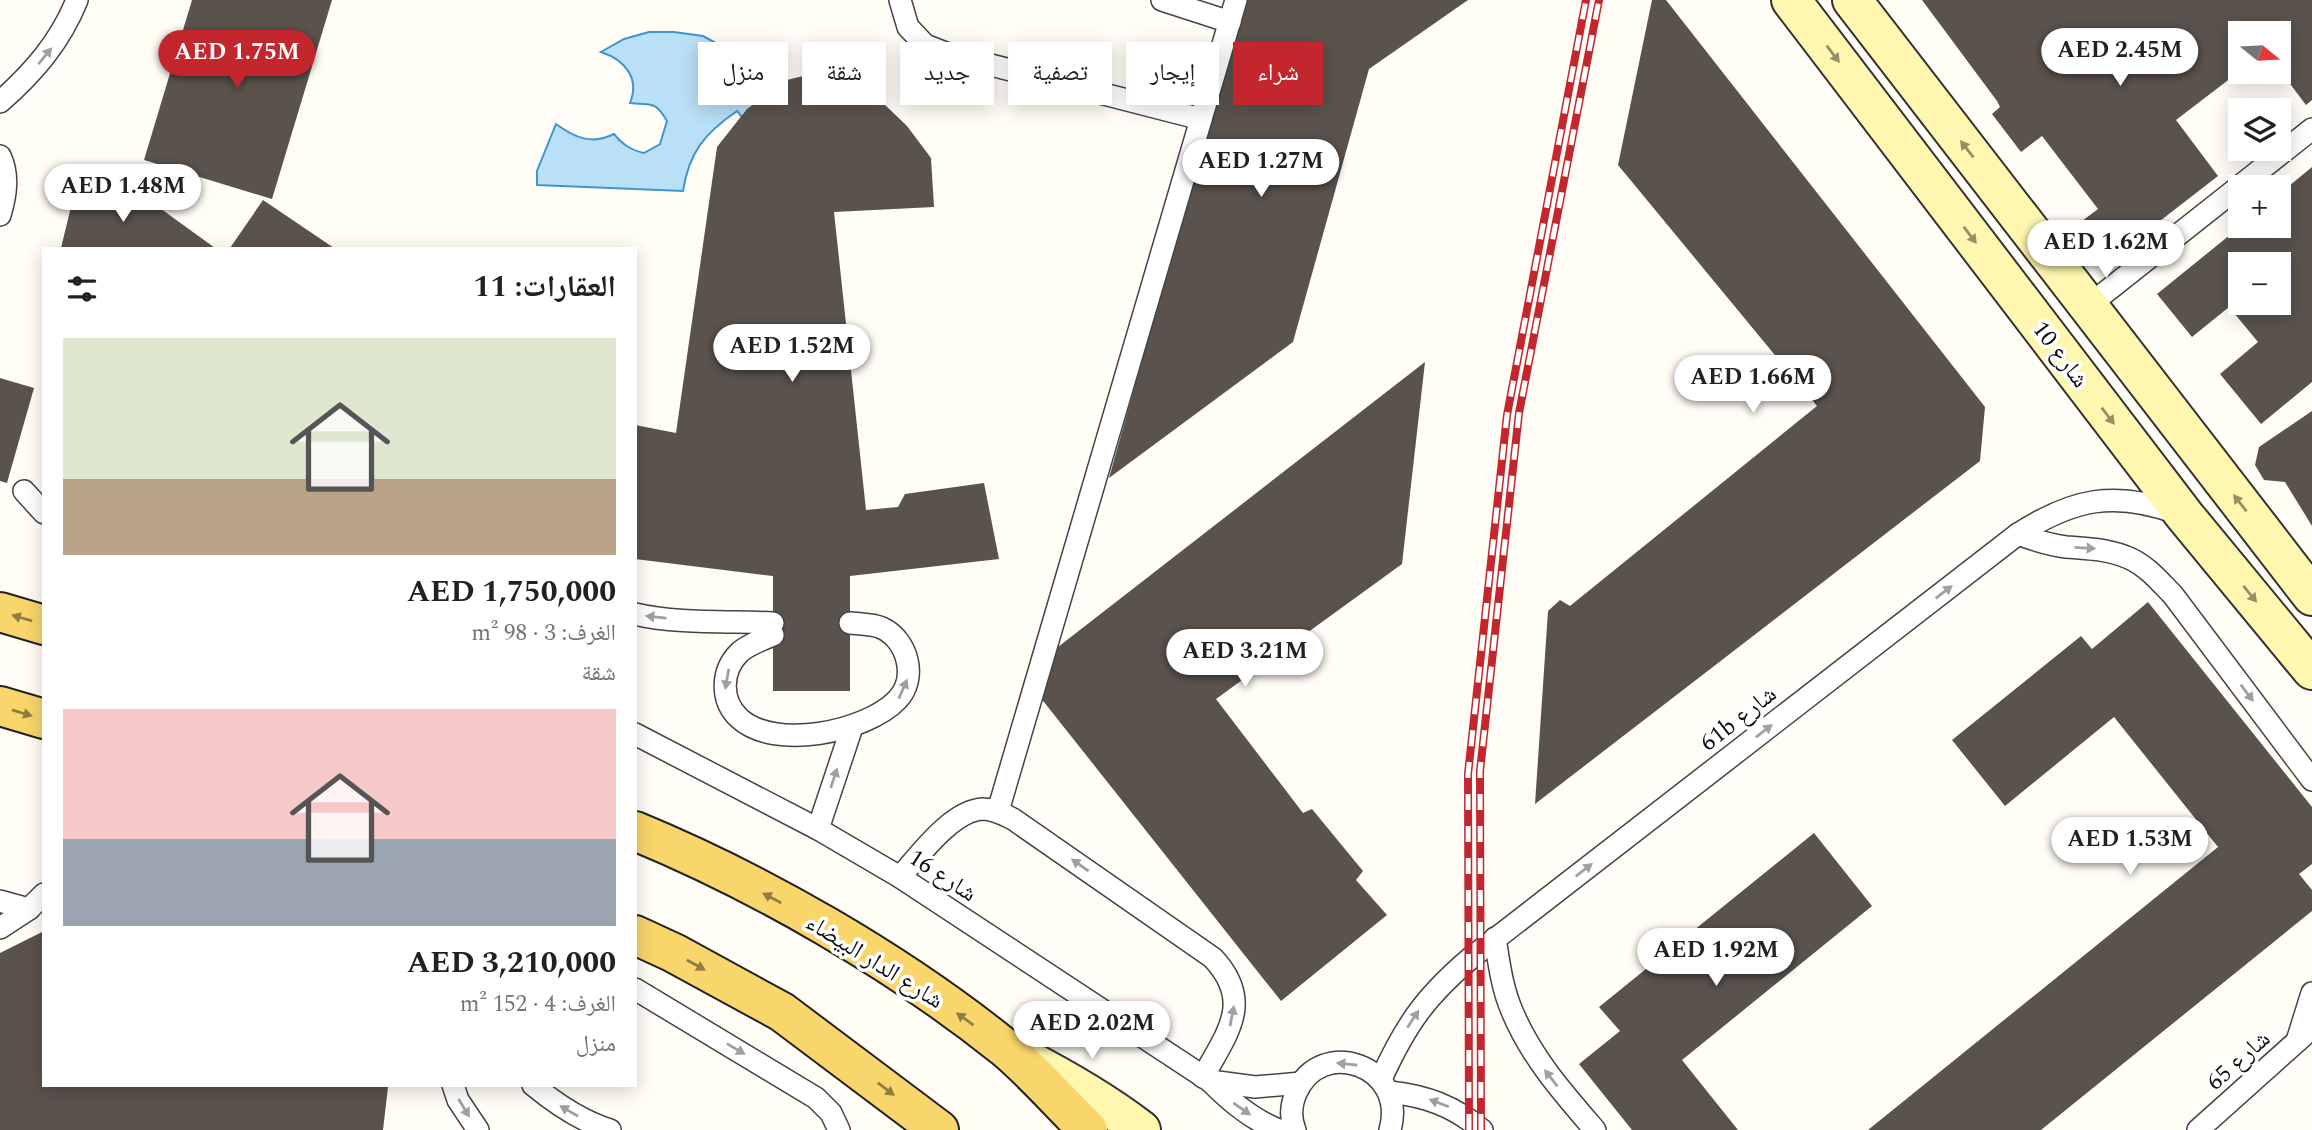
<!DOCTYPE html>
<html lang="ar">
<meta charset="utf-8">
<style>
body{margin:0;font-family:Spectral,"Noto Naskh Arabic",serif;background:#f2f2f2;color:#202124;direction:rtl;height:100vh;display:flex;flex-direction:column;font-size:26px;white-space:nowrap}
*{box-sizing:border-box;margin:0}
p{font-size:23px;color:#757577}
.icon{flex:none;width:38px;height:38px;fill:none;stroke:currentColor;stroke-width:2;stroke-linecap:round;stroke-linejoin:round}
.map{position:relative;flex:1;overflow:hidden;direction:ltr}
.sheet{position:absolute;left:42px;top:247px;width:595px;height:840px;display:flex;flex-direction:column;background:#fff;border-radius:0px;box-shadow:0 4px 18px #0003;direction:rtl}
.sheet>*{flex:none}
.guide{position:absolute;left:658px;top:42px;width:665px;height:63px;direction:rtl;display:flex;gap:14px}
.needle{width:46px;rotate:108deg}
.buttons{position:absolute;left:2228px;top:21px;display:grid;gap:14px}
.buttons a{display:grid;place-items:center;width:63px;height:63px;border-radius:0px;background:#fff;box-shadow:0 4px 18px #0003;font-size:35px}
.price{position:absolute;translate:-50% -60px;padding:0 16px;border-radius:24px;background:#fff;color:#222;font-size:23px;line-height:46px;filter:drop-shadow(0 2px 4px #0008)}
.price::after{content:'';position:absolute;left:50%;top:42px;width:21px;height:16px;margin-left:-10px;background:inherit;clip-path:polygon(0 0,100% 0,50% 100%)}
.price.on{background:#c4262e;color:#fff}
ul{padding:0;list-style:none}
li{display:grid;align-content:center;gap:14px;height:371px;padding:0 21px}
li span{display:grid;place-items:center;height:217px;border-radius:0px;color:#555}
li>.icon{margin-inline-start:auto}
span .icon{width:126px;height:126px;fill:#fffc;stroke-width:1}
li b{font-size:30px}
h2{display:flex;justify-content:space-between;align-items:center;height:84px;padding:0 21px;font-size:30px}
.chip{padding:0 24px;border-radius:0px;background:#fff;box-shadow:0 4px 18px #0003;font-size:24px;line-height:63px}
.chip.on{background:#c4262e;color:#fff}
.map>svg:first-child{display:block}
.water{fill:#b9e0f7;stroke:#3f96cf;stroke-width:2}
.building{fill:#5a524d;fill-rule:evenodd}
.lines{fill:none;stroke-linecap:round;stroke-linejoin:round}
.lane-casing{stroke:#444;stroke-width:24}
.secondary-casing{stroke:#333;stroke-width:42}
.primary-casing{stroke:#222;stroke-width:42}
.lane{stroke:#fff;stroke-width:21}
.secondary{stroke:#fff6b0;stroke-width:38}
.primary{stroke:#f9d66b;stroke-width:38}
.rail-casing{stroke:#c4262e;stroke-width:8}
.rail{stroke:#fff;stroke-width:5;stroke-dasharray:16;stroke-linecap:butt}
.oneway{fill:#948f68}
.oneway2{fill:#a0a0a0}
.oneway3{fill:#917d42}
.labels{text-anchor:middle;stroke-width:7;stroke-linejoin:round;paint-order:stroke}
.street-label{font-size:24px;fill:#111;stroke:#fff}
</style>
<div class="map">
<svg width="2312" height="1130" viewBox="0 0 2312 1130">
<rect width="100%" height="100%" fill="#fffdf5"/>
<!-- water -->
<path class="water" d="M649,32H674L703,36L729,50L753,91L755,107L743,118L737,111C705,133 689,152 683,191L537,185V171L556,124C575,138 592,145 614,134C623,145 631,150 644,153L660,144L667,121C654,99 651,106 630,103C640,78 625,60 601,52L624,39Z"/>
<!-- building -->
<g class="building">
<path d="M192,0H332L272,199L144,160Z"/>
<path d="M1243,0H1468L1369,69L1293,342L1109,478Z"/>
<path d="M1652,0H1666L1985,407L1980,461L1535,804L1548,611L1560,600L1570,606L1817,406L1618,165Z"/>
<path d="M1922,0H2312V100L2306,105L2278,68V33H2240V71L2176,120L2218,176L2107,262L2078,224L2098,209L2042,136L2021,152L1992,114L2000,107L1997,101Z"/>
<path d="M811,74L845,82L882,102L907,126L931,158L934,207L834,212L866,510L898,507L905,494L984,483L999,559L850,576V691H773V576L635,559V425L676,433L717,147L747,109L787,80Z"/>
<path d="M2312,167V382L2261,424L2220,374L2258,342L2229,307L2192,337L2157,294L2241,226H2278V195ZM2240,264H2278V303H2240Z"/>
<path d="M77,182L157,206L215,248H61Z"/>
<path d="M263,200L334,248H230Z"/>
<path d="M1425,362L1402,564L1216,699L1303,813L1312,809L1363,871L1356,880L1387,915L1281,1001L1040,697L1058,647Z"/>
<path d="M0,378L34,388L7,483L0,481Z"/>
<path d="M2312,411V526L2285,482L2264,480L2255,465L2259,447Z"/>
<path d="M2148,602L2312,807V864L2299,874L2312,890V911L2041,1130H1868L2218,847L2114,717L2005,806L1952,740L2081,636L2092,649Z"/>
<path d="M1814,833L1872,906L1682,1060L1738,1130H1632L1579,1064L1620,1031L1599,1007Z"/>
<path d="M44,931V1085H382L388,1087L383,1130H0V953Z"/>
</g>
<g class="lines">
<!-- lane casing -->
<g class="lane-casing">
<g id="lane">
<path d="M900,0L908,27L925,45L948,54L1201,119"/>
<path d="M1162,0L1230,22"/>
<path d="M0,102C34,72 60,42 77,0"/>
<path d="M0,156C9,175 6,195 0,215"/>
<path d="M2088,306L2312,129"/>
<path d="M24,491L44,513"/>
<path d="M2018,534C2034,540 2050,545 2066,547C2089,549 2110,549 2131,559C2148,567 2160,582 2173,595L2312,780"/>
<path d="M635,614C675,624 730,621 773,623"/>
<path d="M773,635C763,639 748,645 740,652C721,670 720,700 739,718C774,751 866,732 897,700C918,679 908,640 882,628C873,624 860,624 850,623"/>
<path d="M635,734L818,829L900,877L1210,1081C1230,1101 1252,1120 1279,1130"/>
<path d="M998,811L1236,0"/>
<path d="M818,829L852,727"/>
<path d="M900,877C919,856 952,810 983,809C994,809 1003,814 1013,819L1213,958C1254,1002 1227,1033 1203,1077"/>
<path d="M0,901L29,909"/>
<path d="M0,928L29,909L44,894"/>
<path d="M1495,938C1499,963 1502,988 1512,1011C1531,1057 1563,1093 1595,1130"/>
<path d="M635,989L816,1098L831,1113L839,1130"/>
<path d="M2297,1041L2312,993"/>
<path d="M1381,1079C1406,1024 1426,996 1472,957L2018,534C2073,499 2114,490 2177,513"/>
<path d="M1210,1081L1255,1087L1301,1083"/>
<path d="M453,1085L458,1100L478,1130"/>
<path d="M533,1085C556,1104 581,1121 610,1130"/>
<path d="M1390,1092C1426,1096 1454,1106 1482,1130"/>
<path d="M1295,1130C1290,1118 1291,1105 1296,1093C1321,1035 1408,1066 1390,1130"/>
<path d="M2198,1130L2312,1028"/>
</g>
</g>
<!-- secondary casing -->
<g class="secondary-casing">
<g id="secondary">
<path d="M1791,0L2185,516L2312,670"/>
<path d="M1852,0L2312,596"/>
<path d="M1020,1056C1063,1078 1103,1101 1141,1130"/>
</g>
</g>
<!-- primary casing -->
<g class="primary-casing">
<g id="primary">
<path d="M0,612L44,625"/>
<path d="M0,706L44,719"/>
<path d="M635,831C761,883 898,962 1005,1048C1034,1072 1060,1103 1088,1130"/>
<path d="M635,935L674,953L782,1012L939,1130"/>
</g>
</g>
<!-- lane -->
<use href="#lane" class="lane"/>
<!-- secondary -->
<use href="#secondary" class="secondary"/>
<!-- primary -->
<use href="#primary" class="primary"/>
<!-- rail casing -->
<g class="rail-casing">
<g id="rail">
<path d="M1469,1130L1468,774L1507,415L1586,0"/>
<path d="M1481,1130L1480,771L1519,413L1599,0"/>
</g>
</g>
<!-- rail -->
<use href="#rail" class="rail"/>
</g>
<!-- one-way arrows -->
<defs><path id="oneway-solid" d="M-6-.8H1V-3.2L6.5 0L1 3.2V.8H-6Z" transform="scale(1.75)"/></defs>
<g class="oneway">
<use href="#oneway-solid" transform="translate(1833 54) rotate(53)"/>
<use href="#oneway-solid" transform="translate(1967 149) rotate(-128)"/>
<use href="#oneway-solid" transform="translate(1970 235) rotate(53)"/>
<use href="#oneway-solid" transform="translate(2108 416) rotate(53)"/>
<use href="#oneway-solid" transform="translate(2240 503) rotate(-128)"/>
<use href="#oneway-solid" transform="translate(2250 594) rotate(51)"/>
</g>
<g class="oneway2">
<use href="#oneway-solid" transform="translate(45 56) rotate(-51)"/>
<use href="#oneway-solid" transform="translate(2085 548) rotate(3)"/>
<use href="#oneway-solid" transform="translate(1944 592) rotate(-38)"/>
<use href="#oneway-solid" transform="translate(656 617) rotate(-174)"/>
<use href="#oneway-solid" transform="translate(727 679) rotate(100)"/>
<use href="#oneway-solid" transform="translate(903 689) rotate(-66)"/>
<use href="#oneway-solid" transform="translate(2247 693) rotate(53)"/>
<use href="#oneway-solid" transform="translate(1764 731) rotate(-38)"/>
<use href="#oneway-solid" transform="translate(834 778) rotate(-72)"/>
<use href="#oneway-solid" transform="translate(1080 865) rotate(-145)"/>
<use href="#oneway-solid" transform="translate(1584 870) rotate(-38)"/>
<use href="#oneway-solid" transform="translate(1232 1016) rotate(-79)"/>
<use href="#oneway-solid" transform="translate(1413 1019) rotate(-57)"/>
<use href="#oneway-solid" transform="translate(736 1049) rotate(31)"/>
<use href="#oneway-solid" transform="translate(1347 1064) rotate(-174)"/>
<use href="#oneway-solid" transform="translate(1551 1078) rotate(-128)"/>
<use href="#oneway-solid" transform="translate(1439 1103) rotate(-159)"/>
<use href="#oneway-solid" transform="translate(464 1108) rotate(59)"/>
<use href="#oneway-solid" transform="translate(1242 1109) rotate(35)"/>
<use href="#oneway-solid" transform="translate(569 1111) rotate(-150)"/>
</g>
<g class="oneway3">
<use href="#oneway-solid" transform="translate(22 618) rotate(-164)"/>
<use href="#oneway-solid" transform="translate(22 713) rotate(17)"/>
<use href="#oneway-solid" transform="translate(772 898) rotate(-152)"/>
<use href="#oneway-solid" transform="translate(696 965) rotate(29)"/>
<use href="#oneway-solid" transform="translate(965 1019) rotate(-144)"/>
<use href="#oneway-solid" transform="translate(886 1089) rotate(38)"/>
</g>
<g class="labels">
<!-- street labels -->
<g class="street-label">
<text transform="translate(2061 354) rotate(53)" y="8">شارع 10</text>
<text transform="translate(1738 718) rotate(-38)" y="8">61b شارع</text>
<text transform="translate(943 875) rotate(33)" y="8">شارع 16</text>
<text transform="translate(875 961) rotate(32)" y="8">شارع الدار البيضاء</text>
<text transform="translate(2238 1060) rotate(-42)" y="8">شارع 65</text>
</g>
</g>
</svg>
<div class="buttons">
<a><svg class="needle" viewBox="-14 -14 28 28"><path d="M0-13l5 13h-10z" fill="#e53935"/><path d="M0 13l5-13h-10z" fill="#757577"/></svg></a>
<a><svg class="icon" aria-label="layers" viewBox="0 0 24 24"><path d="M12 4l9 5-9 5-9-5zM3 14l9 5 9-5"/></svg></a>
<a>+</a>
<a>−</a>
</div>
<b class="price" style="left:2120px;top:88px">AED 2.45M</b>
<b class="price on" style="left:237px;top:90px">AED 1.75M</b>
<b class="price" style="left:1261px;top:199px">AED 1.27M</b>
<b class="price" style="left:123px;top:224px">AED 1.48M</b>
<b class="price" style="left:2106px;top:280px">AED 1.62M</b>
<b class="price" style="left:792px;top:384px">AED 1.52M</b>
<b class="price" style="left:1753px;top:415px">AED 1.66M</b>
<b class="price" style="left:1245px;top:689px">AED 3.21M</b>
<b class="price" style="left:2130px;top:877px">AED 1.53M</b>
<b class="price" style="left:1716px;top:988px">AED 1.92M</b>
<b class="price" style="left:1092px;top:1061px">AED 2.02M</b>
<div class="guide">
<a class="chip on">شراء</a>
<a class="chip">إيجار</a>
<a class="chip">تصفية</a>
<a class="chip">جديد</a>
<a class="chip">شقة</a>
<a class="chip">منزل</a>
</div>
<section class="sheet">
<h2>العقارات: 11<svg class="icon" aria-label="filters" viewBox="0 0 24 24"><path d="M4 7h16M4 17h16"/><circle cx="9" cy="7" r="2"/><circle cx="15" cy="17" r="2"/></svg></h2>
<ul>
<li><span style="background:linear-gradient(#dfe7d0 65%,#b9a48a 0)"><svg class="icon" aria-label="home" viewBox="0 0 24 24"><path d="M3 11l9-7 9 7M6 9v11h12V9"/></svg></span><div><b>AED 1,750,000</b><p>الغرف: 3 · 98 m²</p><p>شقة</p></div></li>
<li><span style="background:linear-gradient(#f6c9c9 60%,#9aa5b1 0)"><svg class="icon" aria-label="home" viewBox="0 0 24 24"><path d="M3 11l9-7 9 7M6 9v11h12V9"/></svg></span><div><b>AED 3,210,000</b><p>الغرف: 4 · 152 m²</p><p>منزل</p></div></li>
</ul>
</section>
</div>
